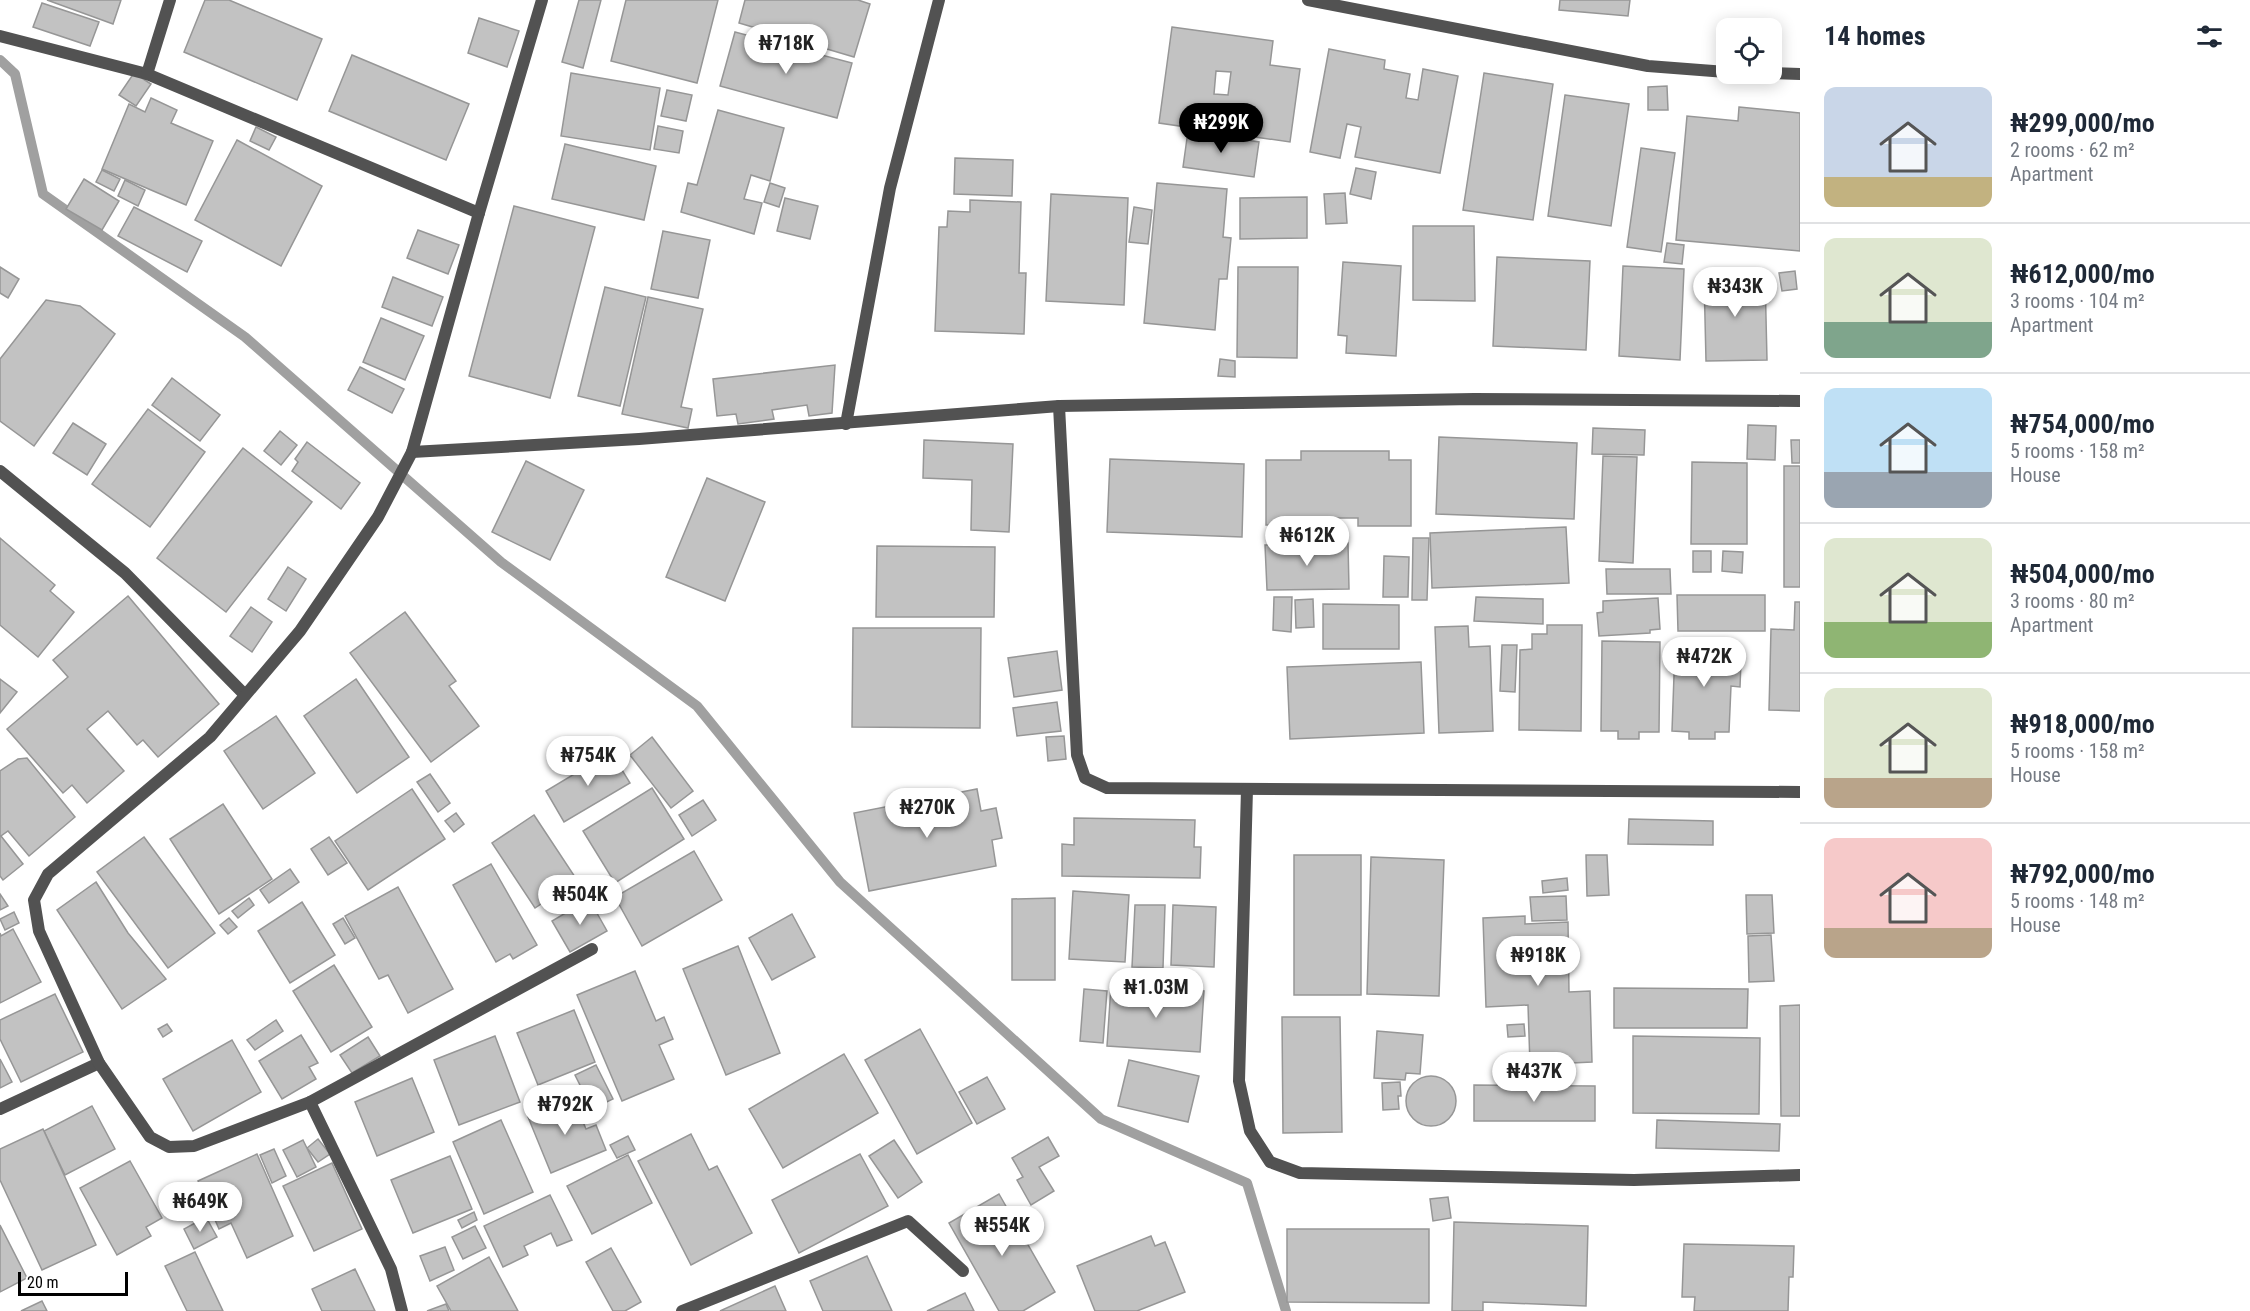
<!DOCTYPE html>
<meta charset="utf-8">
<style>
body{margin:0;font-family:"Roboto Condensed",sans-serif;background:#f6f6f7;color:#1f2937;height:100vh;display:flex;flex-direction:column;font-size:22px;white-space:nowrap}
*{box-sizing:border-box;margin:0}
p{font-size:20px;color:#747a83}
.icon{flex:none;width:33px;height:33px;fill:none;stroke:currentColor;stroke-width:2;stroke-linecap:round;stroke-linejoin:round}
.map{position:relative;flex:1;overflow:hidden}
.side{display:flex;flex-direction:column;background:#fff;width:450px}
.side>*{flex:none}
.tools{position:absolute;left:1716px;top:18px;display:grid;gap:12px}
.tools a{display:grid;place-items:center;width:66px;height:66px;border-radius:12px;background:#fff;box-shadow:0 3px 15px #0003;font-size:30px}
.scale{position:absolute;left:18px;bottom:15px;width:110px;box-sizing:border-box;padding-left:6px;border:3px solid #000;border-top:0;font-size:16px;line-height:21px;white-space:nowrap;color:#000;-webkit-text-stroke:4px #fff;paint-order:stroke}
.price{position:absolute;translate:-50% -51px;padding:0 14px;border-radius:21px;background:#fff;color:#222;font-size:20px;line-height:39px;filter:drop-shadow(0 2px 3px #0008)}
.price::after{content:'';position:absolute;left:50%;top:36px;width:18px;height:14px;margin-left:-9px;background:inherit;clip-path:polygon(0 0,100% 0,50% 100%)}
.price.active{background:#000;color:#fff}
ul{padding:0;list-style:none}
li{display:flex;align-items:center;gap:18px;height:150px;padding:0 24px}
li+li{border-top:2px solid #e0e1e3}
li span{display:grid;place-items:center;flex:none;width:168px;height:120px;border-radius:12px;color:#555}
li>.icon{margin-inline-start:auto}
span .icon{width:72px;height:72px;fill:#fffc;stroke-width:1}
li b{font-size:26px}
h2{display:flex;justify-content:space-between;align-items:center;height:72px;padding:0 24px;font-size:26px}
main{display:flex;flex:1;min-height:0}
.map>svg:first-child{display:block}
.lines{fill:none;stroke-linecap:round;stroke-linejoin:round}
.stream{stroke:#a0a0a0;stroke-width:10}
.building{fill:#c2c2c2;stroke:#969696;stroke-width:1.5;fill-rule:evenodd}
.street{stroke:#525252;stroke-width:12}
</style>
<main>
<div class="map">
<svg width="1800" height="1311" viewBox="0 0 1800 1311">
<rect width="100%" height="100%" fill="#fff"/>
<g class="lines">
<!-- stream -->
<path class="stream" d="M0,60L15,74L43,194L245,337L501,562L697,706L840,882L1101,1119L1247,1183L1286,1311"/>
</g>
<!-- building -->
<g class="building">
<path d="M47,0H121L113,24Z"/>
<path d="M205,0H229L322,39L297,100L184,52Z"/>
<path d="M579,0H601L583,68L562,62Z"/>
<path d="M626,0H718L697,83L611,61Z"/>
<path d="M745,0H858L870,4L854,57L739,23Z"/>
<path d="M1560,0H1630L1628,16L1559,10Z"/>
<path d="M42,3L99,22L90,46L33,27Z"/>
<path d="M479,18L519,31L507,67L468,53Z"/>
<path d="M1172,27L1273,41L1270,65L1300,69L1290,142L1159,123ZM1216,71L1231,72L1228,95L1214,94Z"/>
<path d="M735,32L852,63L837,118L720,86Z"/>
<path d="M1329,49L1385,60L1384,69L1410,74L1406,98L1418,100L1423,69L1458,76L1440,173L1355,157L1361,127L1347,124L1340,158L1310,152Z"/>
<path d="M352,55L469,104L446,160L329,111Z"/>
<path d="M134,73L151,84L136,106L119,95Z"/>
<path d="M571,73L660,88L650,150L561,136Z"/>
<path d="M1484,73L1553,84L1533,220L1463,210Z"/>
<path d="M1667,86L1668,110H1648V87Z"/>
<path d="M667,90L692,95L686,121L661,116Z"/>
<path d="M1565,95L1629,104L1611,226L1548,216Z"/>
<path d="M151,98L177,110L171,123L213,141L186,205L102,169L129,104L145,112Z"/>
<path d="M1739,107L1800,113V251L1676,240L1687,116L1738,121Z"/>
<path d="M718,110L784,128L770,181L751,175L744,199L762,203L754,234L681,212L688,183L697,185Z"/>
<path d="M658,126L683,131L679,153L654,149Z"/>
<path d="M256,127L276,137L269,150L250,141Z"/>
<path d="M1188,131L1259,142L1254,177L1183,167Z"/>
<path d="M237,140L322,186L281,266L195,220Z"/>
<path d="M565,144L656,166L644,220L552,199Z"/>
<path d="M1641,148L1675,153L1661,252L1627,247Z"/>
<path d="M955,158L1013,160L1012,196L954,194Z"/>
<path d="M1356,168L1376,172L1371,199L1350,194Z"/>
<path d="M102,170L120,179L114,191L96,182Z"/>
<path d="M84,179L119,201L102,230L66,209Z"/>
<path d="M125,180L145,190L138,206L118,196Z"/>
<path d="M770,183L785,188L779,207L764,202Z"/>
<path d="M1157,183L1227,189L1223,237L1231,238L1227,279H1219L1215,330L1144,323Z"/>
<path d="M1345,193L1347,223L1326,224L1324,194Z"/>
<path d="M1051,194L1128,198L1124,305L1046,301Z"/>
<path d="M1307,197V238L1240,239V198Z"/>
<path d="M785,198L818,206L810,239L777,231Z"/>
<path d="M970,200L1021,202L1019,273H1026L1024,334L935,331L939,227H947L948,211L970,212Z"/>
<path d="M514,206L595,227L550,398L469,376Z"/>
<path d="M134,207L202,241L187,272L118,236Z"/>
<path d="M1134,207L1152,210L1148,244L1129,242Z"/>
<path d="M1413,226H1474L1475,301L1413,300Z"/>
<path d="M418,230L459,245L448,274L407,258Z"/>
<path d="M663,231L710,240L698,298L651,289Z"/>
<path d="M1667,243L1684,245L1682,264L1664,262Z"/>
<path d="M1497,257L1590,261L1586,350L1493,346Z"/>
<path d="M1343,262L1401,266L1396,356L1346,353L1347,336L1338,335Z"/>
<path d="M1623,266L1684,269L1680,360L1619,356Z"/>
<path d="M0,267L19,279L8,298L0,293Z"/>
<path d="M1238,267H1298L1297,358L1237,357Z"/>
<path d="M1795,271L1797,289L1782,291L1779,273Z"/>
<path d="M1765,275L1767,360L1706,361L1704,276Z"/>
<path d="M393,277L443,297L432,326L382,307Z"/>
<path d="M605,287L646,297L620,406L578,396Z"/>
<path d="M648,297L703,309L681,407L692,409L688,428L622,414Z"/>
<path d="M46,300L80,306L115,334L34,446L0,421V359Z"/>
<path d="M381,318L424,336L405,380L363,362Z"/>
<path d="M1220,359L1235,361V377L1218,376Z"/>
<path d="M835,365L832,413L809,416L807,405L772,410L774,419L738,424L736,414L717,416L713,379Z"/>
<path d="M360,367L404,389L392,413L348,390Z"/>
<path d="M172,378L220,415L200,441L152,405Z"/>
<path d="M148,409L205,452L150,527L92,484Z"/>
<path d="M73,423L106,444L87,475L53,453Z"/>
<path d="M1748,425L1776,426L1775,460L1747,459Z"/>
<path d="M1593,428L1645,430L1644,455L1592,454Z"/>
<path d="M280,431L297,445L281,465L264,451Z"/>
<path d="M1439,437L1577,443L1574,519L1436,514Z"/>
<path d="M924,440L1013,444L1009,532L971,530L972,480L923,478Z"/>
<path d="M1791,440H1800V463H1792Z"/>
<path d="M307,442L360,483L341,509L292,471L298,462L295,459Z"/>
<path d="M243,448L312,502L226,612L157,558Z"/>
<path d="M1301,451H1389V460H1411V526H1358V518H1325V526L1266,525V460H1301Z"/>
<path d="M1603,456L1637,457L1633,563L1599,561Z"/>
<path d="M1110,459L1244,464L1242,537L1107,532Z"/>
<path d="M526,461L584,490L550,560L492,532Z"/>
<path d="M1692,462L1747,463V544H1691Z"/>
<rect x="1784" y="466" width="16" height="121"/>
<path d="M707,478L765,502L725,601L666,577Z"/>
<path d="M1566,527L1569,583L1432,588L1430,533Z"/>
<path d="M0,538L55,585L50,591L74,612L38,657L0,625Z"/>
<path d="M1413,538H1429L1427,600H1412Z"/>
<path d="M1348,543L1349,589L1267,590L1265,545Z"/>
<path d="M877,546L995,547L994,617H876Z"/>
<rect x="1693" y="551" width="18" height="21"/>
<path d="M1723,551L1743,552L1742,573L1722,571Z"/>
<path d="M1384,556L1409,557L1408,597H1383Z"/>
<path d="M288,567L306,579L286,611L268,599Z"/>
<path d="M1606,569H1670L1671,594H1607Z"/>
<path d="M1677,595H1765V631H1678Z"/>
<path d="M128,596L219,704L158,757L143,740L137,745L108,711L87,729L124,771L87,803L72,785L63,793L7,729L68,677L53,660Z"/>
<path d="M1274,597H1292L1291,632L1273,630Z"/>
<path d="M1476,597L1543,599V624L1474,621Z"/>
<path d="M1658,598L1660,629L1650,630V633L1599,636L1597,613L1603,612V601Z"/>
<path d="M1313,599L1314,627L1296,628L1295,600Z"/>
<path d="M1795,602H1800V711L1769,710L1771,629L1794,630Z"/>
<path d="M1323,604L1399,605V649H1323Z"/>
<path d="M251,607L272,622L252,652L230,636Z"/>
<path d="M405,612L456,681L449,686L479,726L431,762L350,653Z"/>
<path d="M1547,625H1582L1581,731L1519,730L1520,650L1532,649V634H1547Z"/>
<path d="M1468,626L1469,647L1490,646L1493,731L1439,733L1435,627Z"/>
<path d="M853,628H981L980,728L852,727Z"/>
<path d="M1692,640L1731,641L1730,661H1741L1740,687L1731,686L1729,732H1715V739H1689V732L1672,731L1675,648H1691Z"/>
<path d="M1602,641L1660,642L1659,732H1639V739H1618V731H1601Z"/>
<path d="M1502,645H1517L1515,692L1500,691Z"/>
<path d="M1057,651L1062,690L1014,697L1008,658Z"/>
<path d="M1421,662L1424,733L1290,739L1287,667Z"/>
<path d="M0,679L17,692L0,713Z"/>
<path d="M356,679L409,757L357,793L304,716Z"/>
<path d="M1057,702L1061,731L1017,736L1013,708Z"/>
<path d="M276,716L315,773L263,809L224,751Z"/>
<path d="M1064,736L1066,759L1048,761L1046,737Z"/>
<path d="M652,737L693,791L671,808L630,755Z"/>
<path d="M611,752L630,783L564,822L546,791Z"/>
<path d="M27,758L75,817L29,856L8,831L1,836L23,864L3,880L0,876V771L18,759Z"/>
<path d="M430,774L450,803L438,812L417,782Z"/>
<path d="M652,788L684,839L615,883L583,831Z"/>
<path d="M412,789L445,839L368,890L335,841Z"/>
<path d="M977,789L981,811L996,808L1002,838L992,840L996,866L869,891L854,813Z"/>
<path d="M703,800L716,820L692,836L679,815Z"/>
<path d="M223,804L272,879L219,914L170,839Z"/>
<path d="M456,813L464,824L454,832L445,821Z"/>
<path d="M534,815L577,880L535,908L492,843Z"/>
<path d="M1074,818L1195,820L1194,847H1201L1200,878L1062,876V844L1074,845Z"/>
<path d="M1629,819L1713,821V845L1628,844Z"/>
<path d="M144,837L215,933L168,968L97,872Z"/>
<path d="M329,837L347,863L328,875L311,849Z"/>
<path d="M694,851L722,900L642,946L615,897Z"/>
<rect x="1294" y="855" width="67" height="140"/>
<path d="M1586,855H1607L1609,895L1587,896Z"/>
<path d="M1371,857L1444,860L1439,996L1367,994Z"/>
<path d="M491,864L537,945L513,959L510,954L496,962L453,885Z"/>
<path d="M290,869L299,882L269,903L260,890Z"/>
<path d="M1567,878L1568,890L1543,893L1542,881Z"/>
<path d="M96,882L128,933L166,979L122,1009L57,910Z"/>
<path d="M398,887L453,989L408,1013L388,975L379,979L345,916Z"/>
<path d="M1073,891L1129,895L1125,962L1069,959Z"/>
<path d="M0,894L8,906L0,910Z"/>
<path d="M1746,895H1772L1774,933L1747,934Z"/>
<path d="M1566,896L1567,920L1532,921L1530,897Z"/>
<path d="M249,898L254,905L238,918L232,911Z"/>
<path d="M1055,898V980H1012V899Z"/>
<path d="M589,899L607,931L570,952L552,921Z"/>
<path d="M302,902L335,955L290,983L258,931Z"/>
<path d="M1135,905H1165L1163,968L1132,967Z"/>
<path d="M1173,905L1216,907L1214,967L1171,965Z"/>
<path d="M14,912L19,923L5,930L0,919Z"/>
<path d="M792,914L815,957L772,980L749,938Z"/>
<path d="M1525,916V924L1568,922L1569,992L1590,991L1592,1062L1530,1065L1528,1005L1486,1007L1483,918Z"/>
<path d="M229,918L237,927L228,934L220,925Z"/>
<path d="M343,918L355,938L345,944L333,924Z"/>
<path d="M13,929L41,982L0,1003V933L1,936Z"/>
<path d="M1771,935L1774,981L1749,982L1748,936Z"/>
<path d="M738,946L780,1053L726,1075L683,969Z"/>
<path d="M334,965L372,1027L331,1052L293,991Z"/>
<path d="M635,971L656,1021L664,1017L673,1039L659,1045L674,1079L622,1101L577,995Z"/>
<path d="M1111,986L1204,991L1200,1052L1107,1046Z"/>
<path d="M1614,988L1748,989L1747,1028H1614Z"/>
<path d="M1084,989L1107,991L1103,1043L1080,1041Z"/>
<path d="M55,994L83,1052L21,1082L0,1039V1020Z"/>
<path d="M1800,1005V1116H1781L1780,1006Z"/>
<path d="M574,1010L595,1062L538,1085L517,1033Z"/>
<path d="M1282,1017H1340L1342,1132L1283,1133Z"/>
<path d="M276,1020L283,1031L255,1050L247,1040Z"/>
<path d="M167,1024L172,1031L163,1037L158,1029Z"/>
<path d="M1524,1024L1525,1036L1508,1037L1507,1025Z"/>
<path d="M920,1029L972,1123L917,1154L865,1060Z"/>
<path d="M1377,1031L1423,1035L1420,1074L1406,1073L1405,1080L1374,1078Z"/>
<path d="M301,1035L318,1063L309,1067L316,1079L282,1099L259,1061Z"/>
<path d="M495,1036L520,1102L459,1125L434,1060Z"/>
<path d="M1633,1036L1760,1038L1759,1114L1633,1113Z"/>
<path d="M368,1037L380,1056L352,1073L340,1055Z"/>
<path d="M232,1040L261,1092L193,1131L163,1079Z"/>
<path d="M844,1054L878,1113L783,1168L749,1109Z"/>
<path d="M0,1059L12,1082L0,1088Z"/>
<path d="M1129,1060L1199,1076L1188,1122L1118,1106Z"/>
<path d="M596,1065L613,1099L592,1109L575,1075Z"/>
<circle cx="1431" cy="1101" r="25"/>
<path d="M987,1077L1005,1109L977,1124L959,1092Z"/>
<path d="M412,1078L434,1132L377,1156L355,1102Z"/>
<path d="M1400,1082L1401,1096H1398L1399,1109L1383,1110L1382,1083Z"/>
<path d="M1474,1085L1595,1086V1121H1474Z"/>
<path d="M573,1098L586,1129L596,1125L606,1150L551,1173L528,1117Z"/>
<path d="M92,1106L115,1149L65,1175L44,1131Z"/>
<path d="M501,1120L533,1192L484,1214L453,1142Z"/>
<path d="M1657,1120L1780,1124L1779,1151L1656,1148Z"/>
<path d="M43,1129L96,1245L42,1270L0,1180V1149Z"/>
<path d="M691,1134L709,1170L717,1166L752,1233L691,1265L638,1161Z"/>
<path d="M628,1136L635,1150L617,1158L610,1145Z"/>
<path d="M1048,1137L1059,1156L1039,1167L1054,1191L1031,1205L1017,1180L1023,1177L1012,1158Z"/>
<path d="M318,1139L330,1154L318,1162L307,1148Z"/>
<path d="M303,1140L316,1167L297,1177L283,1150Z"/>
<path d="M894,1140L922,1182L898,1198L869,1156Z"/>
<path d="M274,1149L286,1176L272,1183L260,1155Z"/>
<path d="M257,1154L293,1236L247,1258L231,1223L219,1229L198,1181Z"/>
<path d="M860,1154L888,1206L799,1253L772,1200Z"/>
<path d="M628,1155L652,1203L592,1234L567,1186Z"/>
<path d="M450,1156L472,1209L413,1233L391,1180Z"/>
<path d="M130,1161L162,1218L146,1227L151,1236L117,1255L80,1188Z"/>
<path d="M332,1163L362,1229L314,1251L283,1186Z"/>
<path d="M999,1194L1055,1292L1023,1311H999L949,1223Z"/>
<path d="M550,1195L572,1240L557,1246L551,1233L524,1246L528,1255L503,1267L484,1226Z"/>
<path d="M1448,1197L1451,1218L1433,1221L1430,1199Z"/>
<path d="M474,1212L477,1220L462,1228L458,1220Z"/>
<path d="M206,1217L217,1237L194,1249L184,1229Z"/>
<path d="M1454,1222L1588,1226L1586,1306L1483,1302V1311H1452Z"/>
<path d="M0,1225L27,1278L0,1292Z"/>
<path d="M475,1226L486,1248L463,1259L452,1237Z"/>
<path d="M1287,1229H1429V1303L1287,1302Z"/>
<path d="M1151,1236L1155,1246L1165,1242L1185,1292L1137,1311H1095L1077,1266Z"/>
<path d="M1684,1244L1794,1246L1793,1277H1789L1788,1311H1694L1695,1297H1682Z"/>
<path d="M445,1247L454,1270L430,1281L420,1256Z"/>
<path d="M611,1248L641,1302L625,1311H613L586,1262Z"/>
<path d="M195,1252L223,1311H187L165,1266Z"/>
<path d="M867,1256L892,1311H823L810,1281Z"/>
<path d="M489,1257L518,1311H451L437,1286Z"/>
<path d="M355,1269L375,1311H322L312,1289Z"/>
<path d="M775,1286L786,1311H720Z"/>
<path d="M965,1293L974,1311H927Z"/>
<path d="M42,1301L47,1311H21Z"/>
<path d="M446,1304L449,1311H427Z"/>
</g>
<g class="lines">
<!-- street -->
<g class="street">
<path d="M1308,0L1648,66L1726,72"/>
<path d="M0,36L147,74L479,213"/>
<path d="M1772,73L1800,74"/>
<path d="M147,74L170,0"/>
<path d="M1059,406L1077,755L1085,778L1107,788L1800,792"/>
<path d="M846,424L890,188L939,0"/>
<path d="M412,452L639,439L1059,406L1474,399L1800,401"/>
<path d="M0,471L125,573L245,695"/>
<path d="M1247,789L1239,1081L1250,1131L1270,1162L1300,1173L1634,1180L1800,1175"/>
<path d="M310,1102L592,949"/>
<path d="M0,1109L99,1063"/>
<path d="M402,1311L391,1269L310,1102L194,1146L169,1147L150,1137L99,1063L39,931L34,900L48,874L210,737L300,631L378,517L412,452L479,213L542,0"/>
<path d="M682,1311L908,1221L963,1271"/>
</g>
</g>
</svg>
<div class="tools">
<a><svg class="icon" aria-label="locate" viewBox="0 0 24 24"><circle cx="12" cy="12" r="6"/><path d="M12 2v4M12 18v4M2 12h4M18 12h4"/></svg></a>
</div>
<div class="scale">20 m</div>
<b class="price" style="left:786px;top:75px">₦718K</b>
<b class="price active" style="left:1221px;top:154px">₦299K</b>
<b class="price" style="left:1735px;top:318px">₦343K</b>
<b class="price" style="left:1307px;top:567px">₦612K</b>
<b class="price" style="left:1704px;top:688px">₦472K</b>
<b class="price" style="left:588px;top:787px">₦754K</b>
<b class="price" style="left:927px;top:839px">₦270K</b>
<b class="price" style="left:580px;top:926px">₦504K</b>
<b class="price" style="left:1538px;top:987px">₦918K</b>
<b class="price" style="left:1156px;top:1019px">₦1.03M</b>
<b class="price" style="left:1534px;top:1103px">₦437K</b>
<b class="price" style="left:565px;top:1136px">₦792K</b>
<b class="price" style="left:200px;top:1233px">₦649K</b>
<b class="price" style="left:1002px;top:1257px">₦554K</b>
</div>
<section class="side">
<h2>14 homes<svg class="icon" aria-label="filters" viewBox="0 0 24 24"><path d="M4 7h16M4 17h16"/><circle cx="9" cy="7" r="2"/><circle cx="15" cy="17" r="2"/></svg></h2>
<ul>
<li><span style="background:linear-gradient(#c9d6e8 75%,#c2b280 0)"><svg class="icon" aria-label="home" viewBox="0 0 24 24"><path d="M3 11l9-7 9 7M6 9v11h12V9"/></svg></span><div><b>₦299,000/mo</b><p>2 rooms · 62 m²</p><p>Apartment</p></div></li>
<li><span style="background:linear-gradient(#dfe7d0 70%,#7fa58c 0)"><svg class="icon" aria-label="home" viewBox="0 0 24 24"><path d="M3 11l9-7 9 7M6 9v11h12V9"/></svg></span><div><b>₦612,000/mo</b><p>3 rooms · 104 m²</p><p>Apartment</p></div></li>
<li><span style="background:linear-gradient(#bfe0f5 70%,#9aa5b1 0)"><svg class="icon" aria-label="home" viewBox="0 0 24 24"><path d="M3 11l9-7 9 7M6 9v11h12V9"/></svg></span><div><b>₦754,000/mo</b><p>5 rooms · 158 m²</p><p>House</p></div></li>
<li><span style="background:linear-gradient(#dfe7d0 70%,#8fb573 0)"><svg class="icon" aria-label="home" viewBox="0 0 24 24"><path d="M3 11l9-7 9 7M6 9v11h12V9"/></svg></span><div><b>₦504,000/mo</b><p>3 rooms · 80 m²</p><p>Apartment</p></div></li>
<li><span style="background:linear-gradient(#dfe7d0 75%,#b9a48a 0)"><svg class="icon" aria-label="home" viewBox="0 0 24 24"><path d="M3 11l9-7 9 7M6 9v11h12V9"/></svg></span><div><b>₦918,000/mo</b><p>5 rooms · 158 m²</p><p>House</p></div></li>
<li><span style="background:linear-gradient(#f6c9c9 75%,#b9a48a 0)"><svg class="icon" aria-label="home" viewBox="0 0 24 24"><path d="M3 11l9-7 9 7M6 9v11h12V9"/></svg></span><div><b>₦792,000/mo</b><p>5 rooms · 148 m²</p><p>House</p></div></li>
</ul>
</section>
</main>
